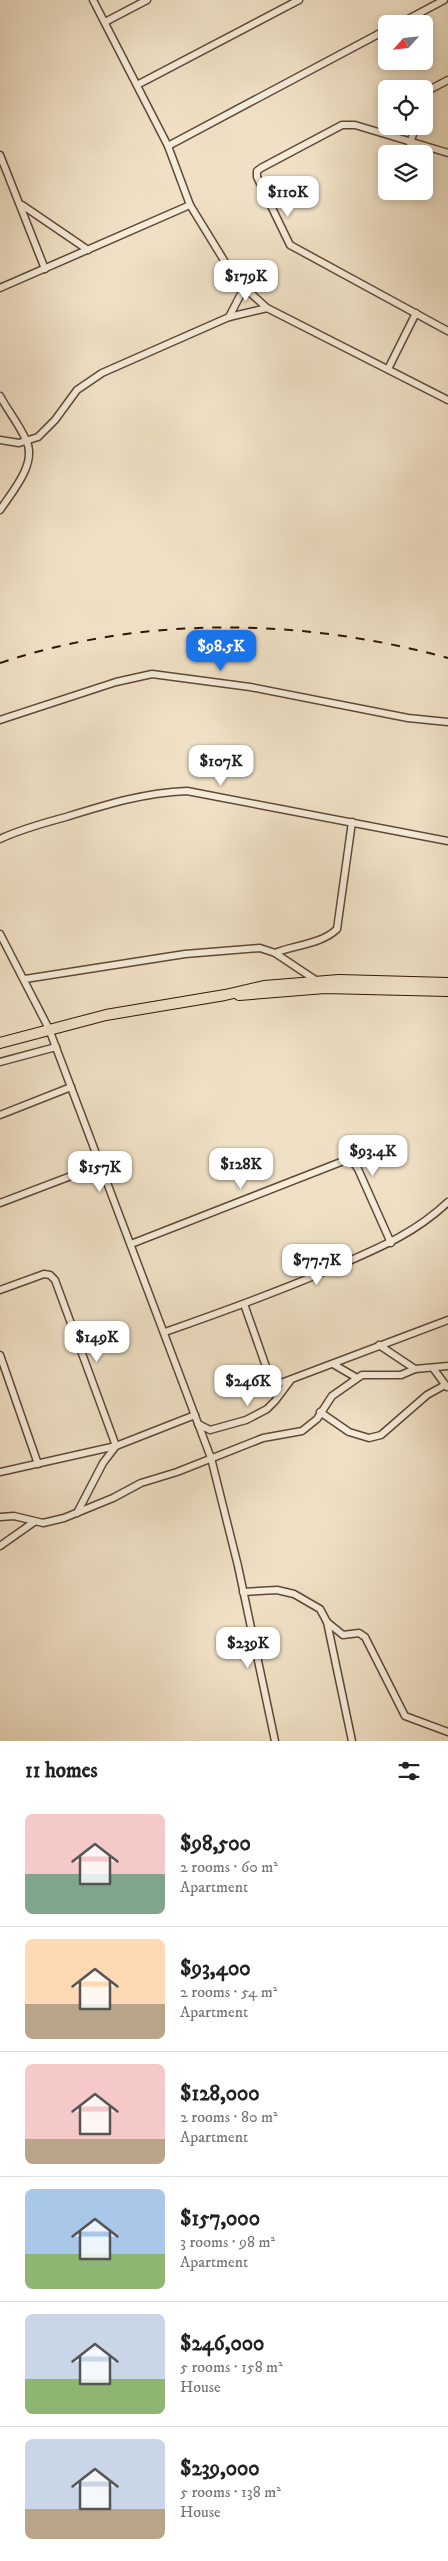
<!DOCTYPE html>
<meta charset="utf-8">
<style>
body{margin:0;font-family:"IM FELL DW Pica",serif;background:#f2f2f2;color:#222;height:100vh;display:flex;flex-direction:column;font-size:19px;white-space:nowrap}
*{box-sizing:border-box;margin:0}
p{font-size:16px;color:#767676}
.icon{flex:none;width:28px;height:28px;fill:none;stroke:currentColor;stroke-width:2;stroke-linecap:round;stroke-linejoin:round}
.map{position:relative;height:1741px;overflow:hidden}
.side{display:flex;flex-direction:column;background:#fff;flex:1}
.side>*{flex:none}
.needle{width:32px;rotate:243deg}
.fabs{position:absolute;left:378px;top:15px;display:grid;gap:10px}
.fabs a{display:grid;place-items:center;width:55px;height:55px;border-radius:8px;background:#fff;box-shadow:0 2px 8px #0003;font-size:25px}
.price{position:absolute;translate:-50% -42px;padding:0 11px;border-radius:10px;background:#fff;color:#222;font-size:16px;line-height:32px;filter:drop-shadow(0 1px 2px #0008)}
.price::after{content:'';position:absolute;left:50%;top:30px;width:15px;height:11px;margin-left:-8px;background:inherit;clip-path:polygon(0 0,100% 0,50% 100%)}
.price.current{background:#1a73e8;color:#fff}
ul{padding:0;list-style:none}
li{display:flex;align-items:center;gap:15px;height:125px;padding:0 25px}
li+li{border-top:1px solid #e0e0e0}
li span{display:grid;place-items:center;flex:none;width:140px;height:100px;border-radius:8px;color:#555}
li>.icon{margin-inline-start:auto}
span .icon{width:60px;height:60px;fill:#fffc;stroke-width:1}
li b{font-size:21px}
h2{display:flex;justify-content:space-between;align-items:center;height:60px;padding:0 25px;font-size:21px}
.map>svg:first-child{display:block}
.lines{fill:none;stroke-linecap:round;stroke-linejoin:round}
.minor-casing{stroke:#604834;stroke-width:9}
.highway-casing{stroke:#301504;stroke-width:12}
.minor{stroke:#f5ecda;stroke-width:6}
.highway{stroke:#f0e1c6;stroke-width:10}
.rail{stroke:#301504;stroke-width:2;stroke-dasharray:9 9;stroke-linecap:butt}
</style>
<div class="map">
<svg width="448" height="1741" viewBox="0 0 448 1741">
<rect width="100%" height="100%" fill="#f0e1c6"/>
<filter id="stains"><feTurbulence type="fractalNoise" baseFrequency=".004" numOctaves="4"/><feColorMatrix values="0 0 0 0 .2 0 0 0 0 .09 0 0 0 0 .02 0 0 0 .5 -.17"/></filter>
<radialGradient id="worn" r=".72"><stop offset=".6" stop-color="#630" stop-opacity="0"/><stop offset="1" stop-color="#630" stop-opacity=".3"/></radialGradient>
<g class="lines">
<!-- minor casing -->
<g class="minor-casing">
<g id="minor">
<path d="M93,0L168,146L190,205L236,280L267,308L448,400"/>
<path d="M105,22L147,0"/>
<path d="M399,24L444,0"/>
<path d="M137,85L299,0"/>
<path d="M424,101L429,90L448,80"/>
<path d="M410,143L416,126"/>
<path d="M168,146L386,30"/>
<path d="M448,153L355,125H342L261,168L257,171V177L290,245L448,331"/>
<path d="M0,155L45,269"/>
<path d="M22,205L88,250"/>
<path d="M0,288L190,205"/>
<path d="M229,317L244,288"/>
<path d="M388,369L416,313"/>
<path d="M0,396C8,411 19,424 26,440C38,463 12,492 0,510"/>
<path d="M0,440L19,443L38,437L55,420L77,390L102,373L229,317L267,308"/>
<path d="M0,720L116,682L152,674L250,687L408,718L448,722"/>
<path d="M0,839C21,829 44,823 66,817C108,804 143,793 187,791L448,841"/>
<path d="M0,934L49,1029L211,1458L238,1566L275,1741"/>
<path d="M275,953C295,945 322,944 337,929L352,822"/>
<path d="M25,979L185,954L260,948L275,953L317,981"/>
<path d="M0,1062L56,1047"/>
<path d="M0,1115L71,1087"/>
<path d="M0,1203L100,1165"/>
<path d="M131,1244L346,1160L353,1162L358,1169L391,1243"/>
<path d="M0,1290L44,1274L50,1275L55,1280L116,1446L103,1463L77,1513"/>
<path d="M244,1304L269,1375L274,1380L281,1383L448,1320"/>
<path d="M165,1332C222,1312 278,1292 333,1268C376,1249 413,1235 448,1202"/>
<path d="M379,1345L415,1369L448,1366"/>
<path d="M0,1355L38,1464"/>
<path d="M333,1364L357,1378"/>
<path d="M433,1368L447,1387"/>
<path d="M320,1412L349,1432L369,1438L381,1435L427,1395L445,1385"/>
<path d="M198,1424L210,1430L246,1420L267,1409L275,1401L290,1381"/>
<path d="M0,1472L116,1446L195,1415"/>
<path d="M0,1517L14,1516L43,1523L64,1518L113,1498L141,1483L177,1472L263,1438L302,1431L317,1419L332,1396L362,1375H401L415,1369"/>
<path d="M0,1546L34,1522"/>
<path d="M243,1592L277,1590L294,1594L320,1609L327,1622L352,1741"/>
<path d="M327,1622L343,1635L359,1633L365,1637L405,1716L448,1732"/>
</g>
</g>
<!-- highway casing -->
<g class="highway-casing">
<g id="highway">
<path d="M239,995L325,988L448,991"/>
<path d="M0,1043L106,1015L225,995L264,986L339,980L448,983"/>
</g>
</g>
<!-- minor -->
<use href="#minor" class="minor"/>
<!-- highway -->
<use href="#highway" class="highway"/>
<!-- rail -->
<path class="rail" d="M0,663C144,615 303,618 448,658"/>
</g>
<rect width="100%" height="100%" filter="url(#stains)"/>
<rect width="100%" height="100%" fill="url(#worn)"/>
</svg>
<div class="fabs">
<a><svg class="needle" viewBox="-14 -14 28 28"><path d="M0-13l5 13h-10z" fill="#e53935"/><path d="M0 13l5-13h-10z" fill="#767676"/></svg></a>
<a><svg class="icon" aria-label="locate" viewBox="0 0 24 24"><circle cx="12" cy="12" r="6"/><path d="M12 2v4M12 18v4M2 12h4M18 12h4"/></svg></a>
<a><svg class="icon" aria-label="layers" viewBox="0 0 24 24"><path d="M12 4l9 5-9 5-9-5zM3 14l9 5 9-5"/></svg></a>
</div>
<b class="price" style="left:288px;top:218px">$110K</b>
<b class="price" style="left:246px;top:302px">$179K</b>
<b class="price current" style="left:221px;top:672px">$98.5K</b>
<b class="price" style="left:221px;top:787px">$107K</b>
<b class="price" style="left:373px;top:1177px">$93.4K</b>
<b class="price" style="left:241px;top:1190px">$128K</b>
<b class="price" style="left:100px;top:1193px">$157K</b>
<b class="price" style="left:317px;top:1286px">$77.7K</b>
<b class="price" style="left:97px;top:1363px">$149K</b>
<b class="price" style="left:248px;top:1407px">$246K</b>
<b class="price" style="left:248px;top:1669px">$239K</b>
</div>
<section class="side">
<h2>11 homes<svg class="icon" aria-label="filters" viewBox="0 0 24 24"><path d="M4 7h16M4 17h16"/><circle cx="9" cy="7" r="2"/><circle cx="15" cy="17" r="2"/></svg></h2>
<ul>
<li><span style="background:linear-gradient(#f6c9c9 60%,#7fa58c 0)"><svg class="icon" aria-label="home" viewBox="0 0 24 24"><path d="M3 11l9-7 9 7M6 9v11h12V9"/></svg></span><div><b>$98,500</b><p>2 rooms · 60 m²</p><p>Apartment</p></div></li>
<li><span style="background:linear-gradient(#ffd9b3 65%,#b9a48a 0)"><svg class="icon" aria-label="home" viewBox="0 0 24 24"><path d="M3 11l9-7 9 7M6 9v11h12V9"/></svg></span><div><b>$93,400</b><p>2 rooms · 54 m²</p><p>Apartment</p></div></li>
<li><span style="background:linear-gradient(#f6c9c9 75%,#b9a48a 0)"><svg class="icon" aria-label="home" viewBox="0 0 24 24"><path d="M3 11l9-7 9 7M6 9v11h12V9"/></svg></span><div><b>$128,000</b><p>2 rooms · 80 m²</p><p>Apartment</p></div></li>
<li><span style="background:linear-gradient(#a9c7e8 65%,#8fb573 0)"><svg class="icon" aria-label="home" viewBox="0 0 24 24"><path d="M3 11l9-7 9 7M6 9v11h12V9"/></svg></span><div><b>$157,000</b><p>3 rooms · 98 m²</p><p>Apartment</p></div></li>
<li><span style="background:linear-gradient(#c9d6e8 65%,#8fb573 0)"><svg class="icon" aria-label="home" viewBox="0 0 24 24"><path d="M3 11l9-7 9 7M6 9v11h12V9"/></svg></span><div><b>$246,000</b><p>5 rooms · 158 m²</p><p>House</p></div></li>
<li><span style="background:linear-gradient(#c9d6e8 70%,#b9a48a 0)"><svg class="icon" aria-label="home" viewBox="0 0 24 24"><path d="M3 11l9-7 9 7M6 9v11h12V9"/></svg></span><div><b>$239,000</b><p>5 rooms · 138 m²</p><p>House</p></div></li>
</ul>
</section>
